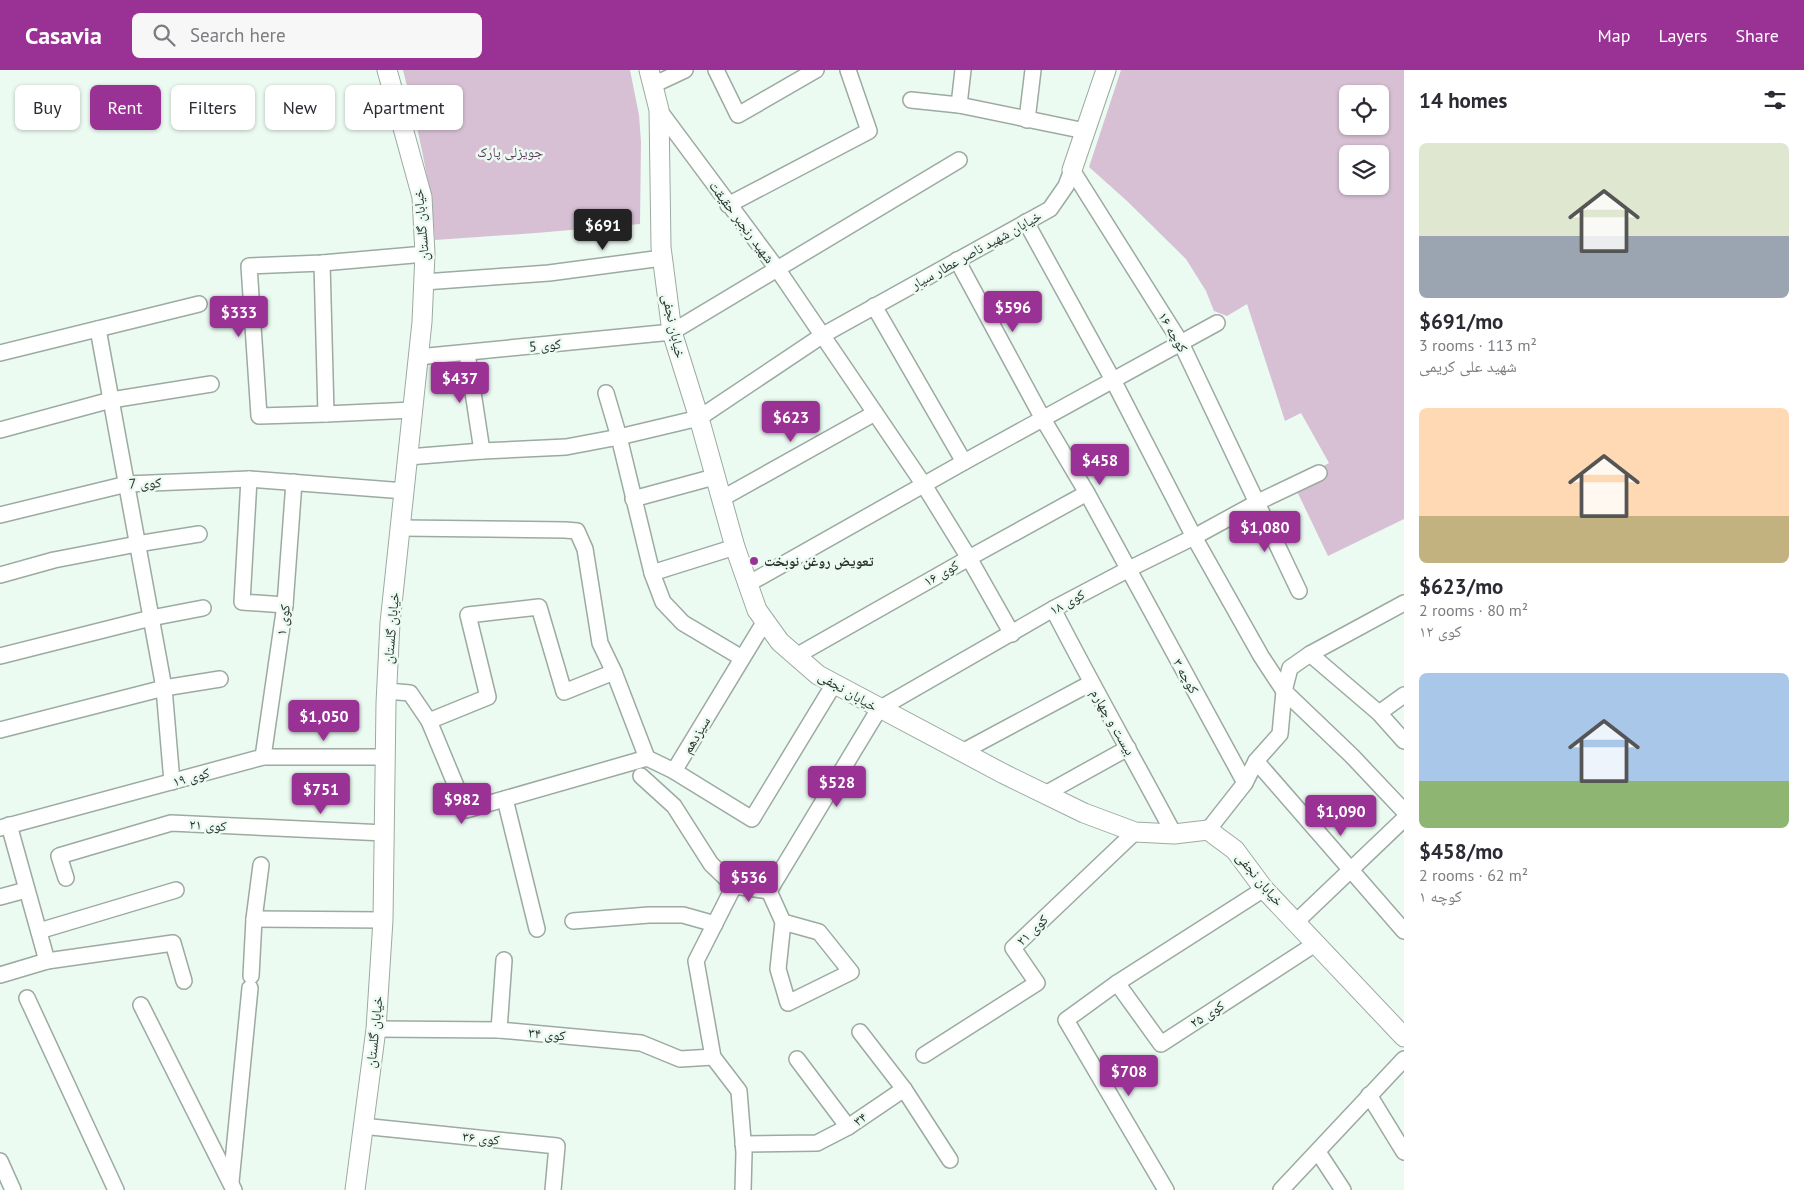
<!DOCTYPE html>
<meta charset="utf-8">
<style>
body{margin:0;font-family:"PT Sans","Noto Naskh Arabic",sans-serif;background:#f7f7f7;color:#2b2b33;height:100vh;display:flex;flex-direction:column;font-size:19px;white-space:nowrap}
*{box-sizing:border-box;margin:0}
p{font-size:16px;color:#7c7c81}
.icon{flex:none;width:28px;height:28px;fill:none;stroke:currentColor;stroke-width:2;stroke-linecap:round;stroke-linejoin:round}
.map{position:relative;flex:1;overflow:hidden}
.details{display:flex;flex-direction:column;background:#fff;width:400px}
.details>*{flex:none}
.top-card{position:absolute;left:15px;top:15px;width:475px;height:45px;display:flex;gap:10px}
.controls{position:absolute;left:1339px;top:15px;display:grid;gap:10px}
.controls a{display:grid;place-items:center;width:50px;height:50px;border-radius:8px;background:#fff;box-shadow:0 1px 4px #0004;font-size:25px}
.price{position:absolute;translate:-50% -42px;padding:0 11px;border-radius:5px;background:#9a3194;color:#fff;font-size:16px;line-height:32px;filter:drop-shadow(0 1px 2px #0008)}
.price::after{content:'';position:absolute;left:50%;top:30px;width:15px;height:11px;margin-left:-8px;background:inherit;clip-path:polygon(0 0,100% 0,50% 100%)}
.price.current{background:#222;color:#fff}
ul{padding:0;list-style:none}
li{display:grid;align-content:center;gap:10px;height:265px;padding:0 15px}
li span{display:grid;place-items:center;height:155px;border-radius:8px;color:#555}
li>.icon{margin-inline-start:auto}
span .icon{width:90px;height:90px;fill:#fffc;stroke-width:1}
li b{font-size:21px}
h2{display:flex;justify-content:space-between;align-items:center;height:60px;padding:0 15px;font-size:21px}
.tag{padding:0 18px;border-radius:8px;background:#fff;box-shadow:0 1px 4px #0004;font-size:18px;line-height:45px}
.tag.current{background:#9a3194;color:#fff}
header{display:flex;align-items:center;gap:30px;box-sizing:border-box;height:70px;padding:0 25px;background:#9a3194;color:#fff}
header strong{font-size:24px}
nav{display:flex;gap:28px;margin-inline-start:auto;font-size:18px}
.search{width:350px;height:45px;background:#f7f7f7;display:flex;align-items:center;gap:12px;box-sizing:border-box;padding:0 18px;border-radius:8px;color:#7c7c81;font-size:19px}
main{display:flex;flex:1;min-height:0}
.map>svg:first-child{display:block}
.green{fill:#d7c0d4;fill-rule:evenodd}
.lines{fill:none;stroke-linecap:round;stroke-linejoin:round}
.minor-casing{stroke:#9caaa2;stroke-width:18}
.tertiary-casing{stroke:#9caaa2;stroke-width:21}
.minor{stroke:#fff;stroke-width:15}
.tertiary{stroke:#fff;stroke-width:19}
.poi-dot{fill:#9a3194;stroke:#ebfbf2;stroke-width:2}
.labels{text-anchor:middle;stroke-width:5;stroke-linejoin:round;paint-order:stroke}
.park-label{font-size:14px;fill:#643d60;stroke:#ebfbf2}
.street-label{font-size:14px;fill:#292f2c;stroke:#ebfbf2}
.poi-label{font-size:14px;font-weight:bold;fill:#292f2c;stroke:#ebfbf2;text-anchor:start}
</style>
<header>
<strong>Casavia</strong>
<div class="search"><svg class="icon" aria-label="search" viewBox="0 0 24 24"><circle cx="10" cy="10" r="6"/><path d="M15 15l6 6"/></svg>Search here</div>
<nav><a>Map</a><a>Layers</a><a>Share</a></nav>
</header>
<main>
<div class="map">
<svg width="1404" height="1120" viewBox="0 0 1404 1120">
<rect width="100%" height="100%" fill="#ebfbf2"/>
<!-- green -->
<g class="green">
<path d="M403,0H630L639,45L641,72L640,154L536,163L435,170C431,112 417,56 403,0Z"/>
<path d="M1121,0H1404V449L1328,486L1293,413L1329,393L1301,343L1285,351L1247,234L1227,246L1214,241L1206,221L1186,189L1127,131L1089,97ZM1348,24H1380V56H1348ZM1348,84H1380V116H1348Z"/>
</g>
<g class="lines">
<!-- minor casing -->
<g class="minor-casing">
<g id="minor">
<path d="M716,0L738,45L816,0"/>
<path d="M653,15L685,0"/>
<path d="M911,30L959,35L1085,61"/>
<path d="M959,35L963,0"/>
<path d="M659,40L778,200L924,415L969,488L1012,564"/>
<path d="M1027,50L1033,0"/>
<path d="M1072,100L1181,273L1299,521"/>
<path d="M728,135L869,61L848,0"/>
<path d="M1026,152L1113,310L1194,467L1261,586L1284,621L1352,686L1404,741"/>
<path d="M957,190L1043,349L1087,423L1245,713"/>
<path d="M322,193L326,344L413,340"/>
<path d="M424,212L549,203L662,188"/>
<path d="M874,236L964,392"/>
<path d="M98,259L164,618L172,712"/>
<path d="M0,283L199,234"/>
<path d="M467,283L482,381"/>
<path d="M418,287L672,262L959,90"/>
<path d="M606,323L619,367L652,503L663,532L683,553L742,588"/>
<path d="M326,344L259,346L249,196L322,193L425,184"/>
<path d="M0,360L111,330L211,314"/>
<path d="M408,387L482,381L566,377L619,367L699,348L823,265L1050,139L1066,116L1072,100"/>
<path d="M249,409L242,532L285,535"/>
<path d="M633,429L714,407"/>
<path d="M721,429L875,343"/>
<path d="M0,445L127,414L249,409L405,421"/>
<path d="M401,458L565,460L577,461L585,479L600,573L614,602L647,688"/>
<path d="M652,503L735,477"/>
<path d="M0,505L54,490L137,474L199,464"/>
<path d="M748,514L964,392L1217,253"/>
<path d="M1053,539C1092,615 1134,689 1174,764"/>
<path d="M765,551L674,701L752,749L834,614"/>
<path d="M1310,584L1379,643L1404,671"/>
<path d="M0,586L151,548L203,538"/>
<path d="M796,586L969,488L1087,423"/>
<path d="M614,602L564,622L539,537L468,545L488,627L429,651L466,740L647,688L674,701"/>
<path d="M387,621L410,623L429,651"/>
<path d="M1379,643L1404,625"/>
<path d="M0,660L164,618L220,609"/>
<path d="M962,682L1091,613"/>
<path d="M263,687L285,535L294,412"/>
<path d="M1256,691L1404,861"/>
<path d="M641,706L674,736L711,794L734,816L696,891L713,987L739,1021L744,1083L743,1120"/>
<path d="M1045,724L1128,678"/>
<path d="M505,729L537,859"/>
<path d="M0,758L263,687H385"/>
<path d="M1208,760L1245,713L1256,691L1280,664L1284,621L1290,598L1310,584L1404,533"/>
<path d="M66,808L59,786L171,753L385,763"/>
<path d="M734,816L769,821"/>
<path d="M769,821L879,639L1053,539L1127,500L1194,467L1258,432L1319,403"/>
<path d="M769,821L783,852L778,899L788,933L851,902L819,862L783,852"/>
<path d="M0,827L26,820"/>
<path d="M254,849L383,850"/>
<path d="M573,851L649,845H683L715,854"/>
<path d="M1296,852L1404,749"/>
<path d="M39,861L176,820"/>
<path d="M47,891L173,873L184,911"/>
<path d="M0,905L47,891L9,755"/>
<path d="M251,906L254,849L261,795"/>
<path d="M1117,913L1161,974L1315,874"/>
<path d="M27,928L116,1120"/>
<path d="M141,935L234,1120"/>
<path d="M376,959L499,960L641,973L680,989L713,987"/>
<path d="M499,960L504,890"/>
<path d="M924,985L1037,913L1013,878L1135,762"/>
<path d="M797,989L848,1057"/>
<path d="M904,1019L950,1090"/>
<path d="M1369,1025L1404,1082"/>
<path d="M362,1056L557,1076L553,1120"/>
<path d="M743,1074L817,1073L848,1057L904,1019L860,962"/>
<path d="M1318,1082L1343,1120"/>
<path d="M0,1091L13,1120"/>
<path d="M231,1112L250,918"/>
<path d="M1166,1120L1066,950L1117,913L1264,819"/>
<path d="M1281,1120L1404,989"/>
</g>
</g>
<!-- tertiary casing -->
<g class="tertiary-casing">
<g id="tertiary">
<path d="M649,0L659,40L661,177L672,262L699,348L735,477L757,540L780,572L818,605L1004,704L1084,743L1135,762L1174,764L1208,760L1235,780L1264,819L1404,967"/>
<path d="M1072,100L1106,0"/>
<path d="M355,1120L376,959L383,850L386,633L390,553L422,252L425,184L422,127L387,0"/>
</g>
</g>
<!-- minor -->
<use href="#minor" class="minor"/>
<!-- tertiary -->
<use href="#tertiary" class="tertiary"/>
</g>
<!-- markers -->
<circle class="poi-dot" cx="754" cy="491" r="5"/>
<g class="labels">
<!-- park labels -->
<g class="park-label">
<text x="510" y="87">جویزلی پارک</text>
</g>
<!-- street labels -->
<g class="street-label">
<text transform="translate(742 152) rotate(53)" y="5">شهید رنجبر حقیقت</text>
<text transform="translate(421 155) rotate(-95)" y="5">خیابان گلستان</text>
<text transform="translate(976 180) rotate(-29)" y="5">خیابان شهید ناصر عطار سیار</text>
<text transform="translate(674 256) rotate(78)" y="5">خیابان نجفی</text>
<text transform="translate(1173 262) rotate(59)" y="5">کوچه ۱۶</text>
<text transform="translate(545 275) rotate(-6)" y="5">کوی 5</text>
<text transform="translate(145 413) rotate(-3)" y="5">کوی 7</text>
<text transform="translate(941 503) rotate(-30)" y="5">کوی ۱۶</text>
<text transform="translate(1067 532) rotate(-29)" y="5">کوی ۱۸</text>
<text transform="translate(283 550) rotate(-82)" y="5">کوی ۱</text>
<text transform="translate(391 558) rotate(-85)" y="5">خیابان گلستان</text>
<text transform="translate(1186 606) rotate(61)" y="5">کوچه ۳</text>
<text transform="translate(848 621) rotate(30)" y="5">خیابان نجفی</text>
<text transform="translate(1113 652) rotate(60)" y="5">بیست و چهارم</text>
<text transform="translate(696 665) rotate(-59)" y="5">سیزدهم</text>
<text transform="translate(191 707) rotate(-15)" y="5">کوی ۱۹</text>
<text transform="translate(208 755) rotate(3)" y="5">کوی ۲۱</text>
<text transform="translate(1260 809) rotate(50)" y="5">خیابان نجفی</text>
<text transform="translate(1032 860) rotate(-44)" y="5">کوی ۲۱</text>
<text transform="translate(1207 944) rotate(-33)" y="5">کوی ۲۵</text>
<text transform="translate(374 962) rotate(-84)" y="5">خیابان گلستان</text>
<text transform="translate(547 964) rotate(5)" y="5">کوی ۳۴</text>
<text transform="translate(860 1049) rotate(-35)" y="5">۳۴</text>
<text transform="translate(481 1068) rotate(6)" y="5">کوی ۳۶</text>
</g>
<!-- poi labels -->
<g class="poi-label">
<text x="764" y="496">تعویض روغن نوبخت</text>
</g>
</g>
</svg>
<div class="controls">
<a><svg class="icon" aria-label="locate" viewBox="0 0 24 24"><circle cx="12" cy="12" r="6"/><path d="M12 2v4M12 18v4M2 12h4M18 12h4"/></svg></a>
<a><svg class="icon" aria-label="layers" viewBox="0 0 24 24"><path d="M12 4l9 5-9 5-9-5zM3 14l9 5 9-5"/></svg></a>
</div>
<b class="price current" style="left:603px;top:181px">$691</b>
<b class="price" style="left:1013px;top:263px">$596</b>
<b class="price" style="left:239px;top:268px">$333</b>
<b class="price" style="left:460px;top:334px">$437</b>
<b class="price" style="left:791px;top:373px">$623</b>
<b class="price" style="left:1100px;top:416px">$458</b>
<b class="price" style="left:1265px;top:483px">$1,080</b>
<b class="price" style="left:324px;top:672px">$1,050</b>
<b class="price" style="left:837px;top:738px">$528</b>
<b class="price" style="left:321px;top:745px">$751</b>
<b class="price" style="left:462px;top:755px">$982</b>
<b class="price" style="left:1341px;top:767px">$1,090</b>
<b class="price" style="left:749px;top:833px">$536</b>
<b class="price" style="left:1129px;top:1027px">$708</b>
<div class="top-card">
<a class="tag">Buy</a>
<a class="tag current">Rent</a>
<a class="tag">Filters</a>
<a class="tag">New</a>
<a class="tag">Apartment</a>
</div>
</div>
<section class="details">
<h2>14 homes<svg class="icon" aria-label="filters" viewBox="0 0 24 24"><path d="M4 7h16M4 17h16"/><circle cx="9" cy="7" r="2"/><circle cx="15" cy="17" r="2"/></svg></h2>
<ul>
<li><span style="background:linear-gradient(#dfe7d0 60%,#9aa5b1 0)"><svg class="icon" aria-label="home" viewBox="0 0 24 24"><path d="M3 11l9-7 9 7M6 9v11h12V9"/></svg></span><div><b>$691/mo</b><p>3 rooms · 113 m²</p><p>شهید علی کریمی</p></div></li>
<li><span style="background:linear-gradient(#ffd9b3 70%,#c2b280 0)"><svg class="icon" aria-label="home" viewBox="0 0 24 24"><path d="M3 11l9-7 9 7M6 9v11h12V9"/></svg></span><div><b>$623/mo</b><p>2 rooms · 80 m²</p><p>کوی ۱۲</p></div></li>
<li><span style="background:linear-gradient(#a9c7e8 70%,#8fb573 0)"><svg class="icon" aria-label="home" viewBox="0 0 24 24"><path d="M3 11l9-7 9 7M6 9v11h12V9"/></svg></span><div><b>$458/mo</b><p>2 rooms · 62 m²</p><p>کوچه ۱</p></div></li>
</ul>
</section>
</main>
